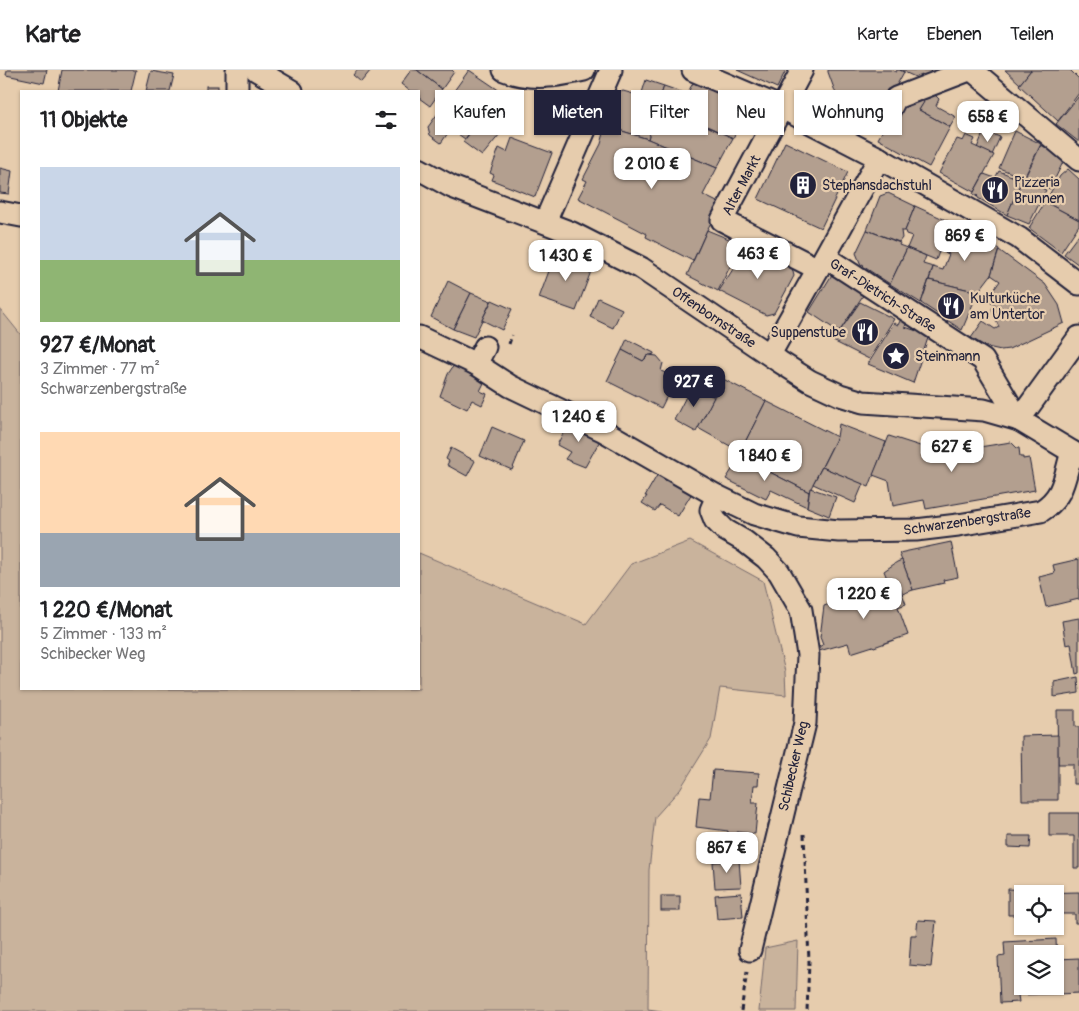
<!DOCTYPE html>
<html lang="de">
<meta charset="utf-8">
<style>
body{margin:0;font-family:Pangolin,sans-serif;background:#f6f6f6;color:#202124;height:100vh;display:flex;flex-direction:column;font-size:19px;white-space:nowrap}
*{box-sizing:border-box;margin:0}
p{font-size:16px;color:#757577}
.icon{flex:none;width:28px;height:28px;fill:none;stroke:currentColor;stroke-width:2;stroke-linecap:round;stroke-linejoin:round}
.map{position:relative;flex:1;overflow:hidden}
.drawer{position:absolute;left:20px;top:20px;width:400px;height:600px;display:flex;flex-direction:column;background:#fff;border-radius:0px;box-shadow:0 1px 4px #0004}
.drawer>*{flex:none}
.guide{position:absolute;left:435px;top:20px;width:475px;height:45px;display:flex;gap:10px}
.tools{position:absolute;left:1014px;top:815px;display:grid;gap:10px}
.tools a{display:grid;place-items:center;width:50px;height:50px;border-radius:0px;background:#fff;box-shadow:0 1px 4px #0004;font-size:25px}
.price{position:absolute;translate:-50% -42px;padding:0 11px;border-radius:10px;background:#fff;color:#222;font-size:16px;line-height:32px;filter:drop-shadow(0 1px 2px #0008)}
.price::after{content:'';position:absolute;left:50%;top:30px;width:15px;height:11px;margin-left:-8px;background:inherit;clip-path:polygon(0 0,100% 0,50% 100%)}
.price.current{background:#22223b;color:#fff}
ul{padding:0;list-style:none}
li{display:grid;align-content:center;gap:10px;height:265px;padding:0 20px}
li span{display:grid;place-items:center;height:155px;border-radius:0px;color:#555}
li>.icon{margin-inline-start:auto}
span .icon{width:90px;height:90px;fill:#fffc;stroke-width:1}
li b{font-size:21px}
h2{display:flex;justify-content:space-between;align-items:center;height:60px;padding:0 20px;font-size:21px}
.chip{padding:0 18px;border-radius:0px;background:#fff;box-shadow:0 1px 4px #0004;font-size:18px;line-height:45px}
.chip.current{background:#22223b;color:#fff}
header{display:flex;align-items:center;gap:30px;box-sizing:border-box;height:70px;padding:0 25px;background:#fff;border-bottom:1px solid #e0e0e0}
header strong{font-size:24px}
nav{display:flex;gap:28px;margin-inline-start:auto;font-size:18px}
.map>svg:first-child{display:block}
.green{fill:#c9b39c;stroke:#766a6c}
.building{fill:#b39f8f;stroke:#22223b;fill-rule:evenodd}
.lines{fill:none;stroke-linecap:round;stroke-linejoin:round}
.street-casing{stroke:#22223b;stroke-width:25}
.path{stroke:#22223b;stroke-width:3;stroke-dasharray:5 4;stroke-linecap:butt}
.street{stroke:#e6ccad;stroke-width:21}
.labels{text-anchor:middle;stroke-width:4.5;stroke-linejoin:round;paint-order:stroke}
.poi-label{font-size:14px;fill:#22223b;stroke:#e6ccad;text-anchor:start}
.street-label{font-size:14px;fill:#22223b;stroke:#e6ccad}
</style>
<header>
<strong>Karte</strong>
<nav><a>Karte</a><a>Ebenen</a><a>Teilen</a></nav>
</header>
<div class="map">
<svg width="1079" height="941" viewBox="0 0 1079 941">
<rect width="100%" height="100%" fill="#e6ccad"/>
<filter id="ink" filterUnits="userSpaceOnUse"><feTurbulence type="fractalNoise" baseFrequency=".02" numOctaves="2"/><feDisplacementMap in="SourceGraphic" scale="10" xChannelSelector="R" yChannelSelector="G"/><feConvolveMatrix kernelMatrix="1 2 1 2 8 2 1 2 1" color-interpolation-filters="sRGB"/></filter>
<g filter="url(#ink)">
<!-- green -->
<g class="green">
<path d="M0,239L21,265V619H419V483L586,554L631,494L690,471L763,511L785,602L786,625L720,618L711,669L680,719L655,747L649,800L648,939L662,941H0Z"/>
<path d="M798,871L796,941H759L765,878Z"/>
</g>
<!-- building -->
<g class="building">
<path d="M7,0H47L44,13L6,5Z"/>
<path d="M62,0H136L131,21H58Z"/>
<path d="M357,0H371L361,12L353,5Z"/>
<path d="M411,0H417L442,19L430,36L419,28V21H410L401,14Z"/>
<path d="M417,0H452L454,2L442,19Z"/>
<path d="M469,0L500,21L465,69L455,62L466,45L462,43L441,73L430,65L428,57Z"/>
<path d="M737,0H786L777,18Z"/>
<path d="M828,0H891L896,2L897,0H900L904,2L879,47L836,24L828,2Z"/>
<path d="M900,0H932L926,12Z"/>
<path d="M1005,0H1031L1020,14Z"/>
<path d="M1031,0H1070L1079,9V23L1058,51L1019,15Z"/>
<path d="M151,1L174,5L170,21H146Z"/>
<path d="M646,10L664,16L648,69L606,56L616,24L623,21L641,26Z"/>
<path d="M694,11L748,39L733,68L658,34L664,16L687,24Z"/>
<rect x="206" y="16" width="12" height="5"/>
<path d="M934,24L939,29L936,36L956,47L950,57L919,40L927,26Z"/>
<path d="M913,25L924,32L919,40L950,57L929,97L878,69L900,29Z"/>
<path d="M1079,26V72L1056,54Z"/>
<path d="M658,34L733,68L717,98L648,69Z"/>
<path d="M481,49L500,64L482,86L463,72Z"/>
<path d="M606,56L648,69L717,98L703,125L721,134L707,160L693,191L646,167L647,164L578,128L587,111L583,109L601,74Z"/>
<path d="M984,61L1000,67L992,85L977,78Z"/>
<path d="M1015,61L1041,74L1024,108L999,98Z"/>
<path d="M966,65L975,69L972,75L994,85L974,122L939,103L957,69L963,71Z"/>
<path d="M512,68L552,83L535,127L492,110L494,105L490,103L499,78L507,82Z"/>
<path d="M785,72L848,102L821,158L758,129Z"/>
<path d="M1041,75L1065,88L1050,119L1025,107Z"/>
<path d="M0,98L12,101L9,124L0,123Z"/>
<path d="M1068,99L1079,109V150L1045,132L1060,106Z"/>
<path d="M999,101L1022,110L1007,145L978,128L977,125V127L973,124L984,104L995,108Z"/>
<path d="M1022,110L1046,120L1029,154L1007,145Z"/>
<path d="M888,123L915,136L905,161H901L902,168L899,172L867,160L880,126Z"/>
<path d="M1045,132L1079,150V155L1061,182L1029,158Z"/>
<path d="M915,136L950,152L936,190L907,178L912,166L906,164L905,161Z"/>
<path d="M948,157L972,171L979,168L999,179L991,205L978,222L929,210L933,197L943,200L949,184L939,180Z"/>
<path d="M707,160L741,174L718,221L687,205Z"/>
<path d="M867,160L900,173L899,175L907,178L890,214L864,197L863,194L861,195L856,183Z"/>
<path d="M1079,164V195L1064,184Z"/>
<path d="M745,173L792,198L794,206L774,243L766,245L719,221L735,196L733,195Z"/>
<path d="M907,178L926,186L923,194L933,197L921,233L890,214Z"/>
<path d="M999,180L1045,214L1059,235L1064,253L1009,279L1001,280L987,277L971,268L983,251L995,259L999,257L993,244L992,238L995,235L990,231V225L1000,211L991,205Z"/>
<path d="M556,182L593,196L576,241L539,228Z"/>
<path d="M833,203L864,224L839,262L809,242Z"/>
<path d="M929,210L978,222L962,260L921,233Z"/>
<path d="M448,211L471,223L453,259L431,247Z"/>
<path d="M471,223L491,231L474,267L453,259Z"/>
<path d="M598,228L622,239L613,258L590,247Z"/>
<path d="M492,230L512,239L502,260L482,250Z"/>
<path d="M860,232L894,249L869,289L833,271Z"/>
<path d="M901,249L907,251L905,257L929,265L913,313L868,294L894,253L898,255Z"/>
<path d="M627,269L654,283V284L647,286L643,291L622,280Z"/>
<path d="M622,280L643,291L649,285L657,286L663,293L661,301L676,308L661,338L607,311Z"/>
<path d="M454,295L486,309L480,321L487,324L482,335L472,330L467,339L440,326L448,304Z"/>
<path d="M723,309L766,331L738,386L737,385L739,381L698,358Z"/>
<path d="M692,315L714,327L696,362L674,350Z"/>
<path d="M766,331L837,367L809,422L738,386Z"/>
<path d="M570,350L602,367L585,397L565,389L570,382L557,375Z"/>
<path d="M839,354L886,372L869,417L822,397L837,367Z"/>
<path d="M492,357L524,371L512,400L480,386Z"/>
<path d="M889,366L942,383L1011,372L1017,378H1019L1020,387H1023V389L1029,388L1035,420L926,439L924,430L893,436L889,411L873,405Z"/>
<path d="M451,378L475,391L467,406L447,395L449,391L446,389Z"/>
<path d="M740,387L809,422L807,437L771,420L766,429L726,409Z"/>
<path d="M822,397L863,414L855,433L813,414Z"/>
<path d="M659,402L692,423L678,446L660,435L655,441L642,433L647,426H645Z"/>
<path d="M810,418L836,427L829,446L807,437Z"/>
<path d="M951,472L958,507L943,510L944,513L913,520L899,483Z"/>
<path d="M1079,489V529L1046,537L1039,507L1055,503L1053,495Z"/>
<path d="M902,490L913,520L902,524L900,518L892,521L884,501L897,492Z"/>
<path d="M889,513L892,521L900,518L906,534L898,537L908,565L874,577L873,576L851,583L848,573L819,581L818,577L823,575L820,567L824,536Z"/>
<path d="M1079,548V603L1076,604L1071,574L1066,575L1062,551Z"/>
<path d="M1078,607L1079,623L1054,627V612Z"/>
<path d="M1057,640H1075V657H1079V714H1073V694H1058Z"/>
<path d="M1058,665V730H1022L1021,666Z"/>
<path d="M713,700L759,703L758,715H754L752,733H758L755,764L737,762L736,774L727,773L728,761L696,757L699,727L710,728Z"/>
<path d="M1049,743H1079V798H1074V766H1049Z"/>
<path d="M1008,766H1031L1030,778L1008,777Z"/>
<path d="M739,790L741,817L715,818L713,792Z"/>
<path d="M1008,819L1030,820V823L1079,822V853H1075V844H1059V849L1055,850V824H1022V845H1008Z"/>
<path d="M741,823L743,847L717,849L715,825Z"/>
<rect x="661" y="826" width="19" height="15"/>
<path d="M918,850L936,851L931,897L909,895L911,865H916Z"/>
<path d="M1056,869L1058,924L1018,925L1019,932L1000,933L998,887L1005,886L1004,872ZM1022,884H1055V916H1022Z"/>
<path d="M1079,888V923L1058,924L1057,889Z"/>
</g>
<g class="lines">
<!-- street casing -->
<g class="street-casing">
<g id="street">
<path d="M237,0V21"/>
<path d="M256,0L292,21"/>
<path d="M504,0C531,11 558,6 584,0"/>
<path d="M693,0L782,38L879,88L1019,168L1079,214"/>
<path d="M802,0L722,150L818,199L879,88"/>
<path d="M972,0L1079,90"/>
<path d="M886,47L896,28L969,0"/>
<path d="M419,99L452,117L572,163L641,198L780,292L810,311L840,325L863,332L984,340L1019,350L1079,386"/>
<path d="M0,142L21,146"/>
<path d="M545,152L611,0"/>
<path d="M825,187L983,290L1019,350"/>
<path d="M419,267L476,294L510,316L602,360L717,426L754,444L798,457L839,461L916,460L958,455L1041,441C1065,426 1064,407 1072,382"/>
<path d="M770,284L818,199"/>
<path d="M476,294L485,277"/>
<path d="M1019,350L1079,267"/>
<path d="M717,426L711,440L715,450L725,460L744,471L766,488L779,502L801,540L808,585L805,653L750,880"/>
</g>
</g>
<!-- path -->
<g class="path">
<path d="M509,274L512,265"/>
<path d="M804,764L809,892L807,941"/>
<path d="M741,941L747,902"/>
</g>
<!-- street -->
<use href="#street" class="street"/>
</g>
</g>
<!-- icons -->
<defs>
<g id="building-disc" transform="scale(1.4375)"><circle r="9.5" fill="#22223b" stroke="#e6ccad"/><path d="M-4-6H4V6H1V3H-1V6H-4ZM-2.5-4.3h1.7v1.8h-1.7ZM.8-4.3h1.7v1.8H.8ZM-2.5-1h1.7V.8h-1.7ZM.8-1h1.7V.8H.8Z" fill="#fff"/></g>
<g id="restaurant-disc" transform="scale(1.4375)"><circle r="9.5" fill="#22223b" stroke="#e6ccad"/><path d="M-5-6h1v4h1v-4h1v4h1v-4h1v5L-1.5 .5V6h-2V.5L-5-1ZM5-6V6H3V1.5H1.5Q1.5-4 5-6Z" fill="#fff"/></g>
<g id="sight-disc" transform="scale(1.4375)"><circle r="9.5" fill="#22223b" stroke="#e6ccad"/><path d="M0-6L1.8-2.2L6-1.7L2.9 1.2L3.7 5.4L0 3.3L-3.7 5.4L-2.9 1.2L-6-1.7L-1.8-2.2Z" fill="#fff"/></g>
</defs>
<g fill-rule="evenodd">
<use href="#building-disc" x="803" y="115"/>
<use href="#restaurant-disc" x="995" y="120"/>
<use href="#restaurant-disc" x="951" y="236"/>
<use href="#restaurant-disc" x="865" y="262"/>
<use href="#sight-disc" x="896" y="286"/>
</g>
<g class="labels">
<!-- poi labels -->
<g class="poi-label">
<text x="1014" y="117">Pizzeria<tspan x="1014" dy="16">Brunnen</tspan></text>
<text x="822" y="120">Stephansdachstuhl</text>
<text x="970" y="233">Kulturküche<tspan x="970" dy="16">am Untertor</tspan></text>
<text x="846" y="267" text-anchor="end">Suppenstube</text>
<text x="915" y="291">Steinmann</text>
</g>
<!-- street labels -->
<g class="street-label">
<text transform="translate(741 115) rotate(-62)" y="5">Alter Markt</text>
<text transform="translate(883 225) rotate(33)" y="5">Graf-Dietrich-Straße</text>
<text transform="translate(714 247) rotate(34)" y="5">Offenbornstraße</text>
<text transform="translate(967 451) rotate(-8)" y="5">Schwarzenbergstraße</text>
<text transform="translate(793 696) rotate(-77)" y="5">Schibecker Weg</text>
</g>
</g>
</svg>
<div class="tools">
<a><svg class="icon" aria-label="locate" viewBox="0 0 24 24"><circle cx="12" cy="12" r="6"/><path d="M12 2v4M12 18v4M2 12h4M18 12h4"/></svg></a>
<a><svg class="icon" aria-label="layers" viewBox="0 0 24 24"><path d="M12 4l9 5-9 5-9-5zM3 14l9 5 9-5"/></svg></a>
</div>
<b class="price" style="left:988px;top:73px">658 €</b>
<b class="price" style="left:652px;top:120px">2 010 €</b>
<b class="price" style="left:965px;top:192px">869 €</b>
<b class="price" style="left:758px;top:210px">463 €</b>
<b class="price" style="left:566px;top:212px">1 430 €</b>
<b class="price current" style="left:694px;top:338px">927 €</b>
<b class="price" style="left:579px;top:373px">1 240 €</b>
<b class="price" style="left:952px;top:403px">627 €</b>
<b class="price" style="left:765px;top:412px">1 840 €</b>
<b class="price" style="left:864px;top:550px">1 220 €</b>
<b class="price" style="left:727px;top:804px">867 €</b>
<div class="guide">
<a class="chip">Kaufen</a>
<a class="chip current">Mieten</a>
<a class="chip">Filter</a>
<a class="chip">Neu</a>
<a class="chip">Wohnung</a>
</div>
<section class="drawer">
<h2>11 Objekte<svg class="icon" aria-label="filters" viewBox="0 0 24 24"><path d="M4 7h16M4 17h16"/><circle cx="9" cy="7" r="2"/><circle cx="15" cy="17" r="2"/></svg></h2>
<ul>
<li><span style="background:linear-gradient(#c9d6e8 60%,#8fb573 0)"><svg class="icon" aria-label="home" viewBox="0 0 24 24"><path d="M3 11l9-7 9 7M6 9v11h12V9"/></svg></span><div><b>927 €/Monat</b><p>3 Zimmer · 77 m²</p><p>Schwarzenbergstraße</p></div></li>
<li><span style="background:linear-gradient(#ffd9b3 65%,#9aa5b1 0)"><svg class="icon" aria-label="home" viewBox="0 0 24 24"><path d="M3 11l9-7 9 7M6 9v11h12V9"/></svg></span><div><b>1 220 €/Monat</b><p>5 Zimmer · 133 m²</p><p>Schibecker Weg</p></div></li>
</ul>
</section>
</div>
